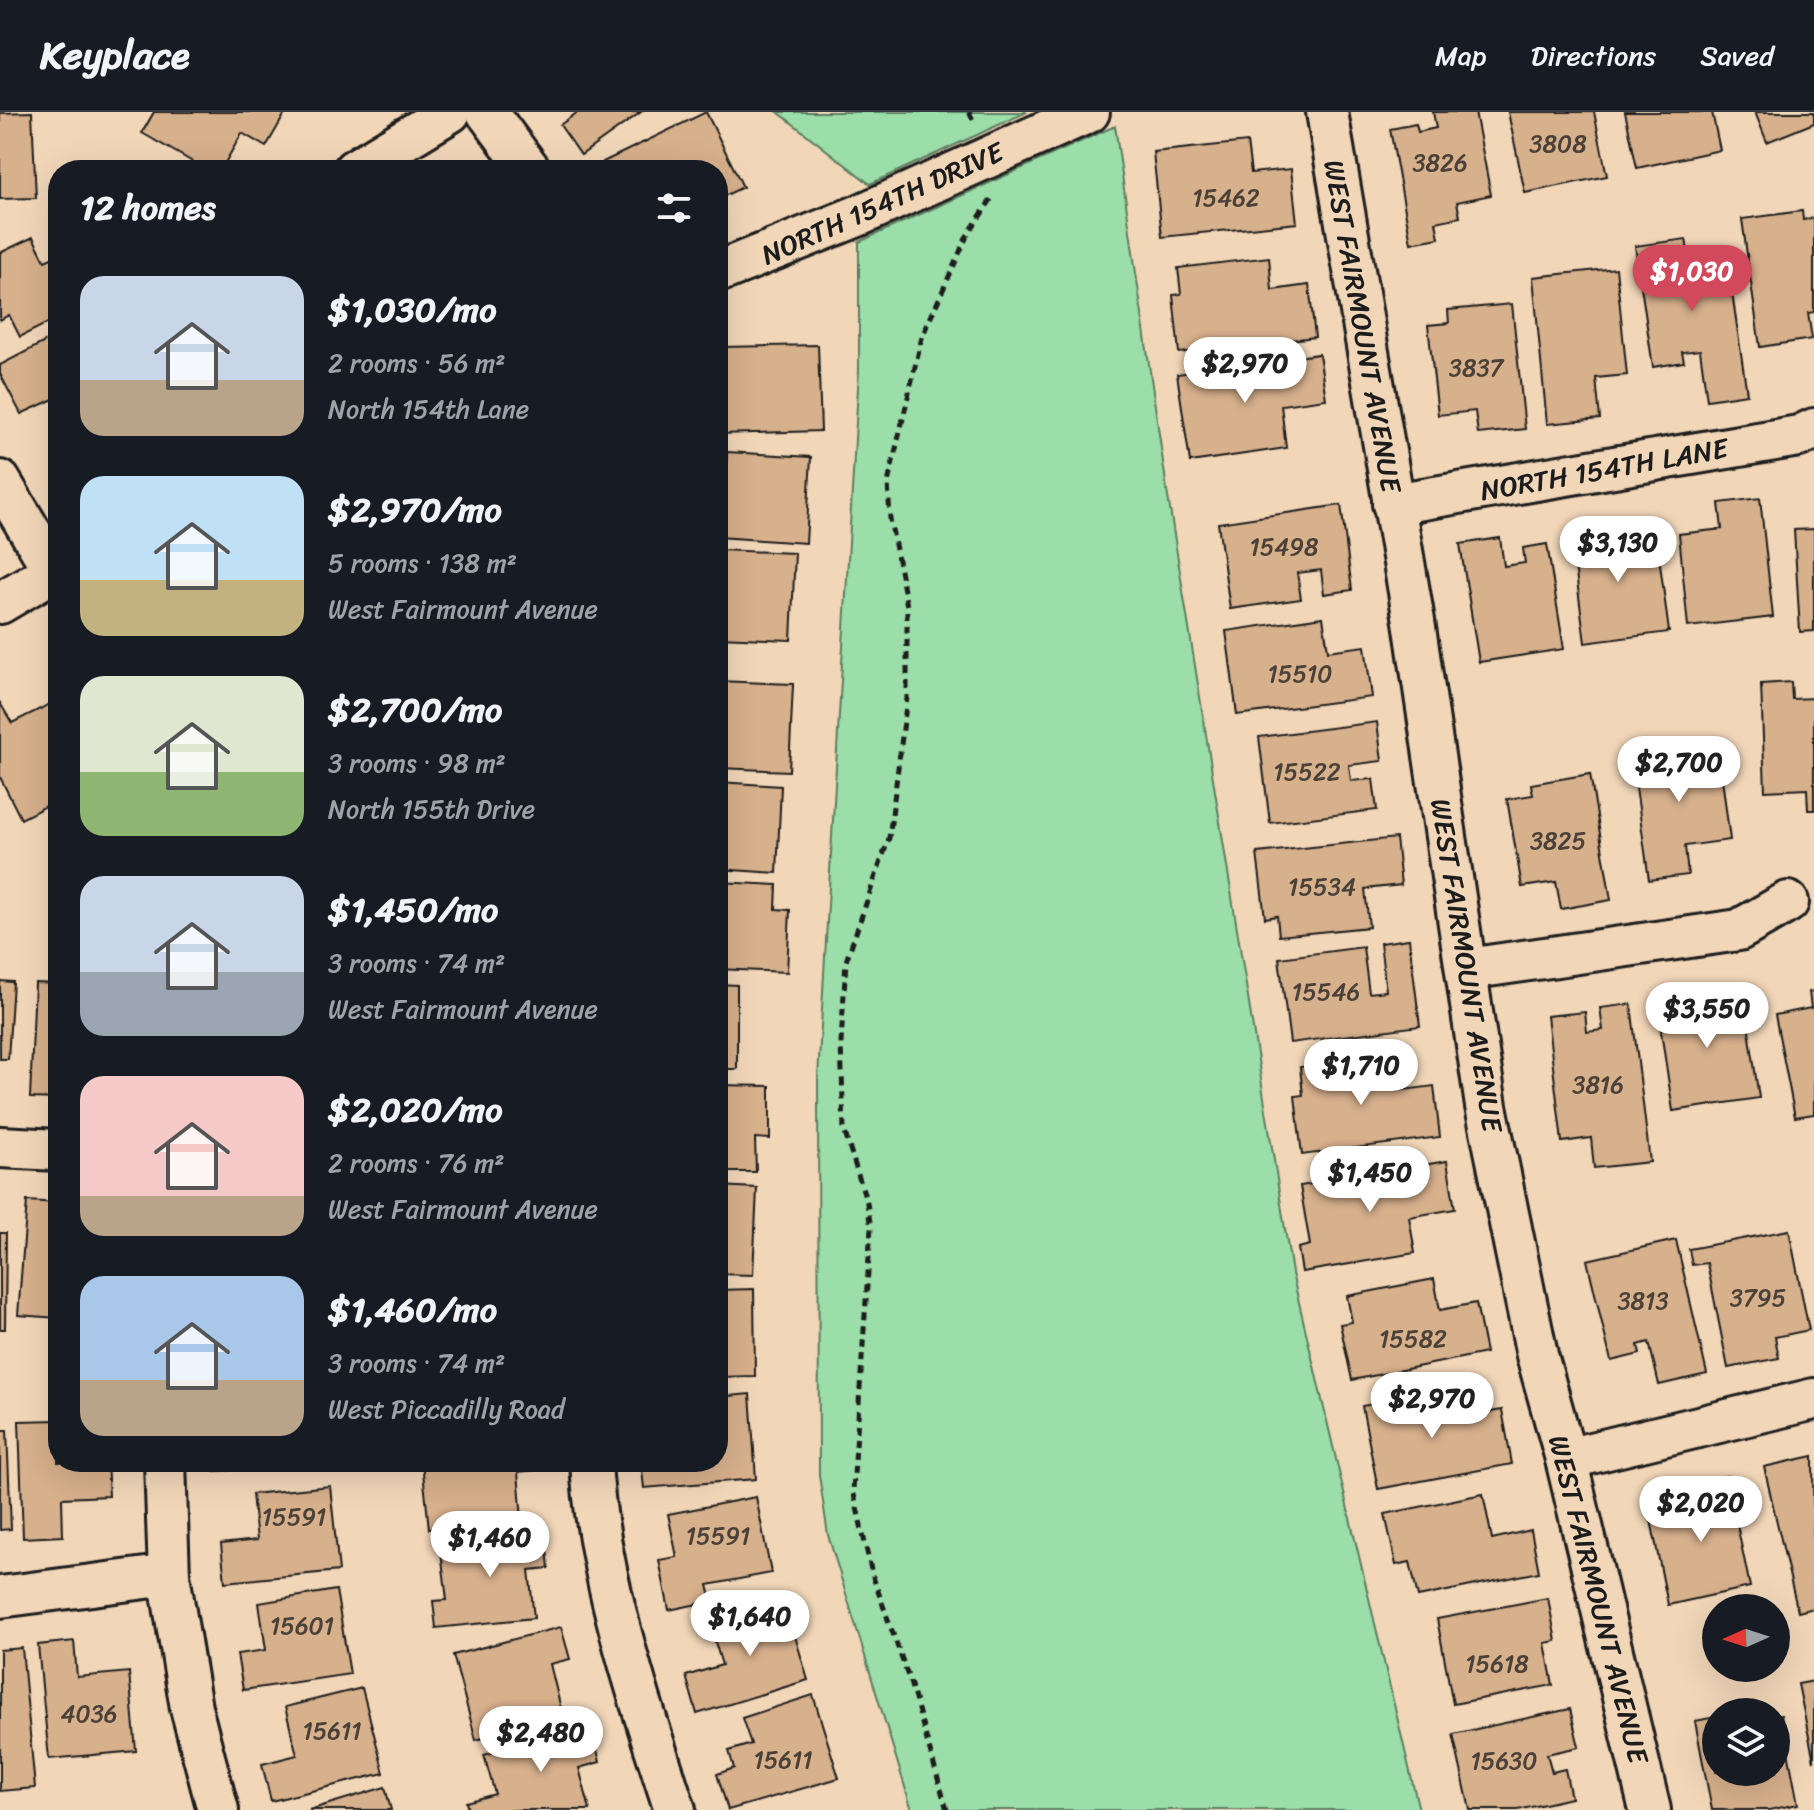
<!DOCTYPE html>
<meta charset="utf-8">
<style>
body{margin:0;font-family:Sriracha,sans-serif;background:#242831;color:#f1f3f6;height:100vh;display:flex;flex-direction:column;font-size:30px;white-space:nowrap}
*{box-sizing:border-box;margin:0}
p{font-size:26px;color:#9ea1a6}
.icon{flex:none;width:44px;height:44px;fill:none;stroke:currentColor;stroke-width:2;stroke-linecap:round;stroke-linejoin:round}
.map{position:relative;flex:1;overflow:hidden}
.side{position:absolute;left:48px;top:48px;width:680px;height:1312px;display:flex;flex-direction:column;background:#171b24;border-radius:32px;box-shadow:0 8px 32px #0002}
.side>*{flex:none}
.needle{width:52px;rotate:267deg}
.fabs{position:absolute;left:1702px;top:1482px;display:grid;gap:16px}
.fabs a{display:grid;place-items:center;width:88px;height:88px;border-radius:50%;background:#171b24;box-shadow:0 8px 32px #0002;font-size:40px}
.price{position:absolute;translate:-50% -68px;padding:0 18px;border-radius:28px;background:#fff;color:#222;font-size:26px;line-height:52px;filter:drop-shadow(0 2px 4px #0008)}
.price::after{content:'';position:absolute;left:50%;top:48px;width:24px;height:18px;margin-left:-12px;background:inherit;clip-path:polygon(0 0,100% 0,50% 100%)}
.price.active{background:#d1495b;color:#fff}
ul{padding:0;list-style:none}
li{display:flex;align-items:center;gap:24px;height:200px;padding:0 32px}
li span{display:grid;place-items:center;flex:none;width:224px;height:160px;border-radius:24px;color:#555}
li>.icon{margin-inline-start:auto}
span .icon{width:96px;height:96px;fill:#fffc;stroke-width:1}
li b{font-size:34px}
h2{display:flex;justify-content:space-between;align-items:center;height:96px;padding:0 32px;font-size:34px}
header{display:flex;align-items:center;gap:48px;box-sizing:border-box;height:112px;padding:0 40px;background:#171b24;border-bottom:2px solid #363941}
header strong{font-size:38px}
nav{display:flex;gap:44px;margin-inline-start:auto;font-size:28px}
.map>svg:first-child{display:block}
.green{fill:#9bdea9;stroke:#5c7d62;stroke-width:2}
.building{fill:#d7b08c;stroke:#1c1c1c;stroke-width:2}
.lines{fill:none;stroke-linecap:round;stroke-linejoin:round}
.minor-casing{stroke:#1c1c1c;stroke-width:46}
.path{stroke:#1c1c1c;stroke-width:5;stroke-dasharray:8 6;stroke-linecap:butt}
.minor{stroke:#f1d6b8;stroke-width:40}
.labels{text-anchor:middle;stroke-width:6;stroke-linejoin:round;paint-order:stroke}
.number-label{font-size:24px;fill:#4b4138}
.street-label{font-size:28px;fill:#1c1c1c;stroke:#f1d6b8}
</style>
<header>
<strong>Keyplace</strong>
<nav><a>Map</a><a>Directions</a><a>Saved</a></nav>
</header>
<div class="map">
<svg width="1814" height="1698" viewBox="0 0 1814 1698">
<rect width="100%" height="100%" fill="#f1d6b8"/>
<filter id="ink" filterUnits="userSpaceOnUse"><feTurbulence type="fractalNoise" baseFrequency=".0125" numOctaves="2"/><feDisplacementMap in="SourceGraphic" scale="16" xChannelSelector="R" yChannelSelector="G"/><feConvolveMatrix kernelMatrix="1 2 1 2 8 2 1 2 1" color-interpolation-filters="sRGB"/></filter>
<g filter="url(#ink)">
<!-- green -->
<g class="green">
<path d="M778,0H1027L870,72Z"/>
<path d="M1115,14L1168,385L1292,1161L1419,1698H912L828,1423L819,1363L818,966L859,258V130Z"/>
</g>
<!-- building -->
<g class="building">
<path d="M32,0L36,86L0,87V1Z"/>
<path d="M154,0H286L266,35L242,21L221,58H207L142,21Z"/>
<path d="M578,0H641L581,43L560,13Z"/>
<path d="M706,0L743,75L718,87V58H607L603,50Z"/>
<path d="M1433,0H1475L1491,83L1457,90L1460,105L1436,110L1439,126L1411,131L1390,17L1416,12L1418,20L1436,16Z"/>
<path d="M1508,0H1594L1607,64L1525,81Z"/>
<path d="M1625,0H1712L1720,38L1637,56Z"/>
<path d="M1755,0H1814V11L1767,30Z"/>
<path d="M1247,30L1251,61L1291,57L1297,111L1162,125L1153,40Z"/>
<path d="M1802,99L1803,108L1814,106V200L1808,201L1812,227L1760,235L1742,107Z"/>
<path d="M33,125L45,149L58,143V206L20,225L9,203L0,208V141Z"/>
<path d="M1686,127L1689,145L1726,140L1747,282L1707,288L1700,238L1682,240L1684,250L1653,255L1635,134Z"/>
<path d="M1269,145L1272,178L1309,173L1315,225L1179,241L1173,183L1181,182L1178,156Z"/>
<path d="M1616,156L1627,263L1596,266L1600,307L1547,312L1533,165Z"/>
<path d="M1512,192L1525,317L1478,322L1475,299L1438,303L1428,213L1449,211L1448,198Z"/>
<path d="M58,223V285L21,302L0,262V253Z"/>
<path d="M818,233L821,319L718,322L721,235Z"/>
<path d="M1319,242L1326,287L1281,293L1286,336L1190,350L1177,262Z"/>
<path d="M727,340L811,345L806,431L718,425V378L725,379Z"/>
<path d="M1760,386L1773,505L1688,515L1679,422L1722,417L1719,391Z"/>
<path d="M1341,393L1352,478L1324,482L1321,458L1297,461L1301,487L1230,497L1218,411Z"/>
<path d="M1607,409L1609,427L1656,421L1669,520L1585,531L1570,414Z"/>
<path d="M1814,417V519L1800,520L1794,418Z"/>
<path d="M1500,426L1504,454L1525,451L1523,436L1547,432L1564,537L1479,550L1460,432Z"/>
<path d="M718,438L795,441L791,528L718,525Z"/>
<path d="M1323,505L1328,539L1365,534L1372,585L1237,603L1226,519Z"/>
<path d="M718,569L793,572L789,659L718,656Z"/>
<path d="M1791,570L1792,587L1814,586V698H1808L1807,677L1765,679L1761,572Z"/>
<path d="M58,588V688L21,707L0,665V591L12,611Z"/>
<path d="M1377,610L1382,649L1349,653L1351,669L1373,667L1377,698L1270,711L1259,625Z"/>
<path d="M1717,628L1730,728L1685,734L1688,763L1649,768L1631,640Z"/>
<path d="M1590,662L1611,788L1561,797L1556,770L1522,775L1507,687L1533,683L1531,672Z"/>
<path d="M718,670L781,674L777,761L718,757Z"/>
<path d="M1396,726L1401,773L1365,777L1369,815L1279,824L1277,804L1265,806L1257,741Z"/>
<path d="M718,770L777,773L776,797L790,798L787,860L718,857Z"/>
<path d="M1409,827L1420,914L1290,931L1279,846L1363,835L1369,881L1386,879L1380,831Z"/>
<path d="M0,869L13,870L8,947H0Z"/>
<path d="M35,871L58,872V987L30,986Z"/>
<path d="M718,872L737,873V957H718Z"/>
<path d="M1706,878L1708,890L1744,884L1759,986L1673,999L1656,886Z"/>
<path d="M1814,879V1002L1795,1005L1775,903L1811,896L1809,880Z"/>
<path d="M1631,892L1650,1050L1594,1056L1591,1026L1562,1030L1547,904L1585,900L1587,920L1603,918L1600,896Z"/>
<path d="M1391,944L1396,979L1434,974L1440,1025L1302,1043L1295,984L1303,983L1300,955Z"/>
<path d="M718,973L770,974V1027L755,1026L756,1060H718Z"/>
<path d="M1447,1049L1455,1097L1409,1105L1415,1141L1302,1160L1298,1136L1310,1133L1300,1074Z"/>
<path d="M718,1074L757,1076L753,1163L718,1162Z"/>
<path d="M27,1089L58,1091V1206L18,1203Z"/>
<path d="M1789,1118L1809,1218L1775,1225L1779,1246L1728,1256L1707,1151L1692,1153L1689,1137Z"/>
<path d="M0,1121H6L5,1217H0Z"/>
<path d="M1676,1128L1707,1262L1659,1273L1649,1230L1638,1233L1640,1242L1611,1249L1587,1148Z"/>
<path d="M1434,1167L1440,1198L1476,1191L1486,1241L1352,1268L1340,1212L1352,1210L1347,1184Z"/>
<path d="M754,1177L755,1264L718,1265V1178Z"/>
<path d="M1448,1278L1453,1307L1502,1298L1512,1352L1378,1377L1362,1294Z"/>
<path d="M750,1282L756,1367L644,1376L641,1350H718V1285Z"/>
<path d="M58,1308V1350H107L109,1384L62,1386L63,1424L23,1426L19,1309Z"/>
<path d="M0,1318H7L11,1417L0,1418Z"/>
<path d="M1813,1344L1814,1496L1798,1500L1764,1355Z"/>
<path d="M213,1350H336L337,1353L214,1359Z"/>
<path d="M422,1350H534L535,1358L518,1360L522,1407L429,1417Z"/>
<path d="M1727,1364L1750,1475L1668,1493L1651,1408L1682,1402L1677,1374Z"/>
<path d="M330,1374L339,1459L225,1470L221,1432L257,1428L252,1382Z"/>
<path d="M1483,1382L1492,1427L1531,1418L1539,1460L1418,1485L1410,1450L1396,1453L1385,1402Z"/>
<path d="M756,1385L771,1461L708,1473L712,1489L669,1498L659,1448L677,1445L668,1402Z"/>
<path d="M545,1419L549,1456L529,1458L534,1506L436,1516L433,1489L447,1488L440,1431Z"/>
<path d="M336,1478L350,1562L243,1578L237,1542L266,1538L259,1491Z"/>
<path d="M1548,1486L1556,1529L1545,1531L1553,1573L1453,1592L1437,1507Z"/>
<path d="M784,1487L808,1568L697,1602L686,1564L722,1553L709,1510Z"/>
<path d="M561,1515L570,1547L550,1552L563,1605L476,1628L453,1543Z"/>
<path d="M74,1529L77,1565L129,1560L136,1639L49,1647L38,1533Z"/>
<path d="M22,1536L35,1676L0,1679V1538Z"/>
<path d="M1814,1569V1649L1798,1572Z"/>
<path d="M362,1576L384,1661L271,1689L262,1652L297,1643L285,1595Z"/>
<path d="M813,1583L839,1666L728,1698L717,1662L734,1656L729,1639L751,1632L742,1606Z"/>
<path d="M1570,1597L1579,1635L1547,1642L1552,1660L1565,1657L1571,1686L1518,1698H1470L1453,1622Z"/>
<path d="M1781,1603L1798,1692L1769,1698H1712L1695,1609L1716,1605V1660H1776V1604Z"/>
<path d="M591,1614L600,1650L579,1656L590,1698H468L466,1690L495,1682L484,1643Z"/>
<path d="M385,1675L391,1698H309Z"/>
</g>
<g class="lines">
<!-- minor casing -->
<g class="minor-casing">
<g id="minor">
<path d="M487,0L530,58"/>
<path d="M1327,0L1414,509L1486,994L1537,1243L1566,1347L1650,1698"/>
<path d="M354,58L450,0"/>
<path d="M718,160L860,103L1089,0"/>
<path d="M0,369L58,466"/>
<path d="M1393,392L1799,324L1814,317"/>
<path d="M0,491L54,459"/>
<path d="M1467,857L1739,818L1788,790"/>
<path d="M0,1035L58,1038"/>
<path d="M1566,1347L1814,1287"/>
<path d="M165,1350L169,1463L191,1596L218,1698"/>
<path d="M591,1350C597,1462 640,1591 675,1698"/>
<path d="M0,1485L169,1463"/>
</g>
</g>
<!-- path -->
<g class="path">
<path d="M969,0L975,12"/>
<path d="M947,1698L910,1570L872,1462L853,1378L871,1116L867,1091L844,1018L841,931L846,849L889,726L907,586V494L890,407L888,371L922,225L967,124L992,86"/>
</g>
<!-- minor -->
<use href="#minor" class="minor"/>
</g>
</g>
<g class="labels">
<!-- number labels -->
<g class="number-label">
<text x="1558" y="40">3808</text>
<text x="1440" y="59">3826</text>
<text x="1226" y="94">15462</text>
<text x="1476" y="264">3837</text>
<text x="1284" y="443">15498</text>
<text x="1300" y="570">15510</text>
<text x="1307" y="668">15522</text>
<text x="1558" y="737">3825</text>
<text x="1322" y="783">15534</text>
<text x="1326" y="888">15546</text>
<text x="1598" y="981">3816</text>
<text x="1758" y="1194">3795</text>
<text x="1643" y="1197">3813</text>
<text x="1413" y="1235">15582</text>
<text x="294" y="1413">15591</text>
<text x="718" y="1432">15591</text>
<text x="302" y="1522">15601</text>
<text x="1497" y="1560">15618</text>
<text x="89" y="1610">4036</text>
<text x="332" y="1627">15611</text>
<text x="783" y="1656">15611</text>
<text x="1504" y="1657">15630</text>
</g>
<!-- street labels -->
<g class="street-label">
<text transform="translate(882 91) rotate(-24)" y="10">NORTH 154TH DRIVE</text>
<text transform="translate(1363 214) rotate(80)" y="10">WEST FAIRMOUNT AVENUE</text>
<text transform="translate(1604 357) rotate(-10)" y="10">NORTH 154TH LANE</text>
<text transform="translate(1467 853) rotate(81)" y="10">WEST FAIRMOUNT AVENUE</text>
<text transform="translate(1599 1487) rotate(76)" y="10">WEST FAIRMOUNT AVENUE</text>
</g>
</g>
</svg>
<div class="fabs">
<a><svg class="needle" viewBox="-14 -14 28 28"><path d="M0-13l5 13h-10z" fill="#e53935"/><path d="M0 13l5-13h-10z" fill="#9ea1a6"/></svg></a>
<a><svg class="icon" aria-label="layers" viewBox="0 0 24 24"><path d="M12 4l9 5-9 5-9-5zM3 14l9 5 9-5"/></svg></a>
</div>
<b class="price active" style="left:1692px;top:201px">$1,030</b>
<b class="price" style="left:1245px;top:293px">$2,970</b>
<b class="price" style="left:1618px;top:472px">$3,130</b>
<b class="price" style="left:1679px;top:692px">$2,700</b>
<b class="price" style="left:1707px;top:938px">$3,550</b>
<b class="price" style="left:1361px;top:995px">$1,710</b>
<b class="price" style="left:1370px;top:1102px">$1,450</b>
<b class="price" style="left:1432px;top:1328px">$2,970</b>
<b class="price" style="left:1701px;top:1432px">$2,020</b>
<b class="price" style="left:490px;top:1467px">$1,460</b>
<b class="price" style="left:750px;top:1546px">$1,640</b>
<b class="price" style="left:541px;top:1662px">$2,480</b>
<section class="side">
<h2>12 homes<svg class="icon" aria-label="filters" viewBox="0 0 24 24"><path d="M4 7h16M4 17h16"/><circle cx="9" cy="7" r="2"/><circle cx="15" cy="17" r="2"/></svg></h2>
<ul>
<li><span style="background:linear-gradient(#c9d6e8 65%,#b9a48a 0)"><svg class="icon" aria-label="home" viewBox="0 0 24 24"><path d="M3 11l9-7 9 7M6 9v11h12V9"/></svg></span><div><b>$1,030/mo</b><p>2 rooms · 56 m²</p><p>North 154th Lane</p></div></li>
<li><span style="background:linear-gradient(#bfe0f5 65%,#c2b280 0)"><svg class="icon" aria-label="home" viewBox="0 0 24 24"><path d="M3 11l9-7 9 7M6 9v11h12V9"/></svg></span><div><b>$2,970/mo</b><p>5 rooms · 138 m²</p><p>West Fairmount Avenue</p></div></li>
<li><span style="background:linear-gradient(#dfe7d0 60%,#8fb573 0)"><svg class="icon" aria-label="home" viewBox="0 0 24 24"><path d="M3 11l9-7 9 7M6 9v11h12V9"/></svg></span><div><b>$2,700/mo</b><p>3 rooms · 98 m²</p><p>North 155th Drive</p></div></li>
<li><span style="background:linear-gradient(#c9d6e8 60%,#9aa5b1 0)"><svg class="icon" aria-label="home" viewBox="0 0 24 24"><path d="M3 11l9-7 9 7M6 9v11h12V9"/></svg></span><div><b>$1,450/mo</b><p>3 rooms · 74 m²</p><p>West Fairmount Avenue</p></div></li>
<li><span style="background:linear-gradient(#f6c9c9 75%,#b9a48a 0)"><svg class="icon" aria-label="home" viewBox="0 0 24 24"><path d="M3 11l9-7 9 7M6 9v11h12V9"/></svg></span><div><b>$2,020/mo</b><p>2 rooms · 76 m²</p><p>West Fairmount Avenue</p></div></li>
<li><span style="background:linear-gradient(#a9c7e8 65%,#b9a48a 0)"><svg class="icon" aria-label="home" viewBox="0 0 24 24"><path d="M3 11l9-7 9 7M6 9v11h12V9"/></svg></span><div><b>$1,460/mo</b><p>3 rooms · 74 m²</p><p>West Piccadilly Road</p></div></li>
</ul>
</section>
</div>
